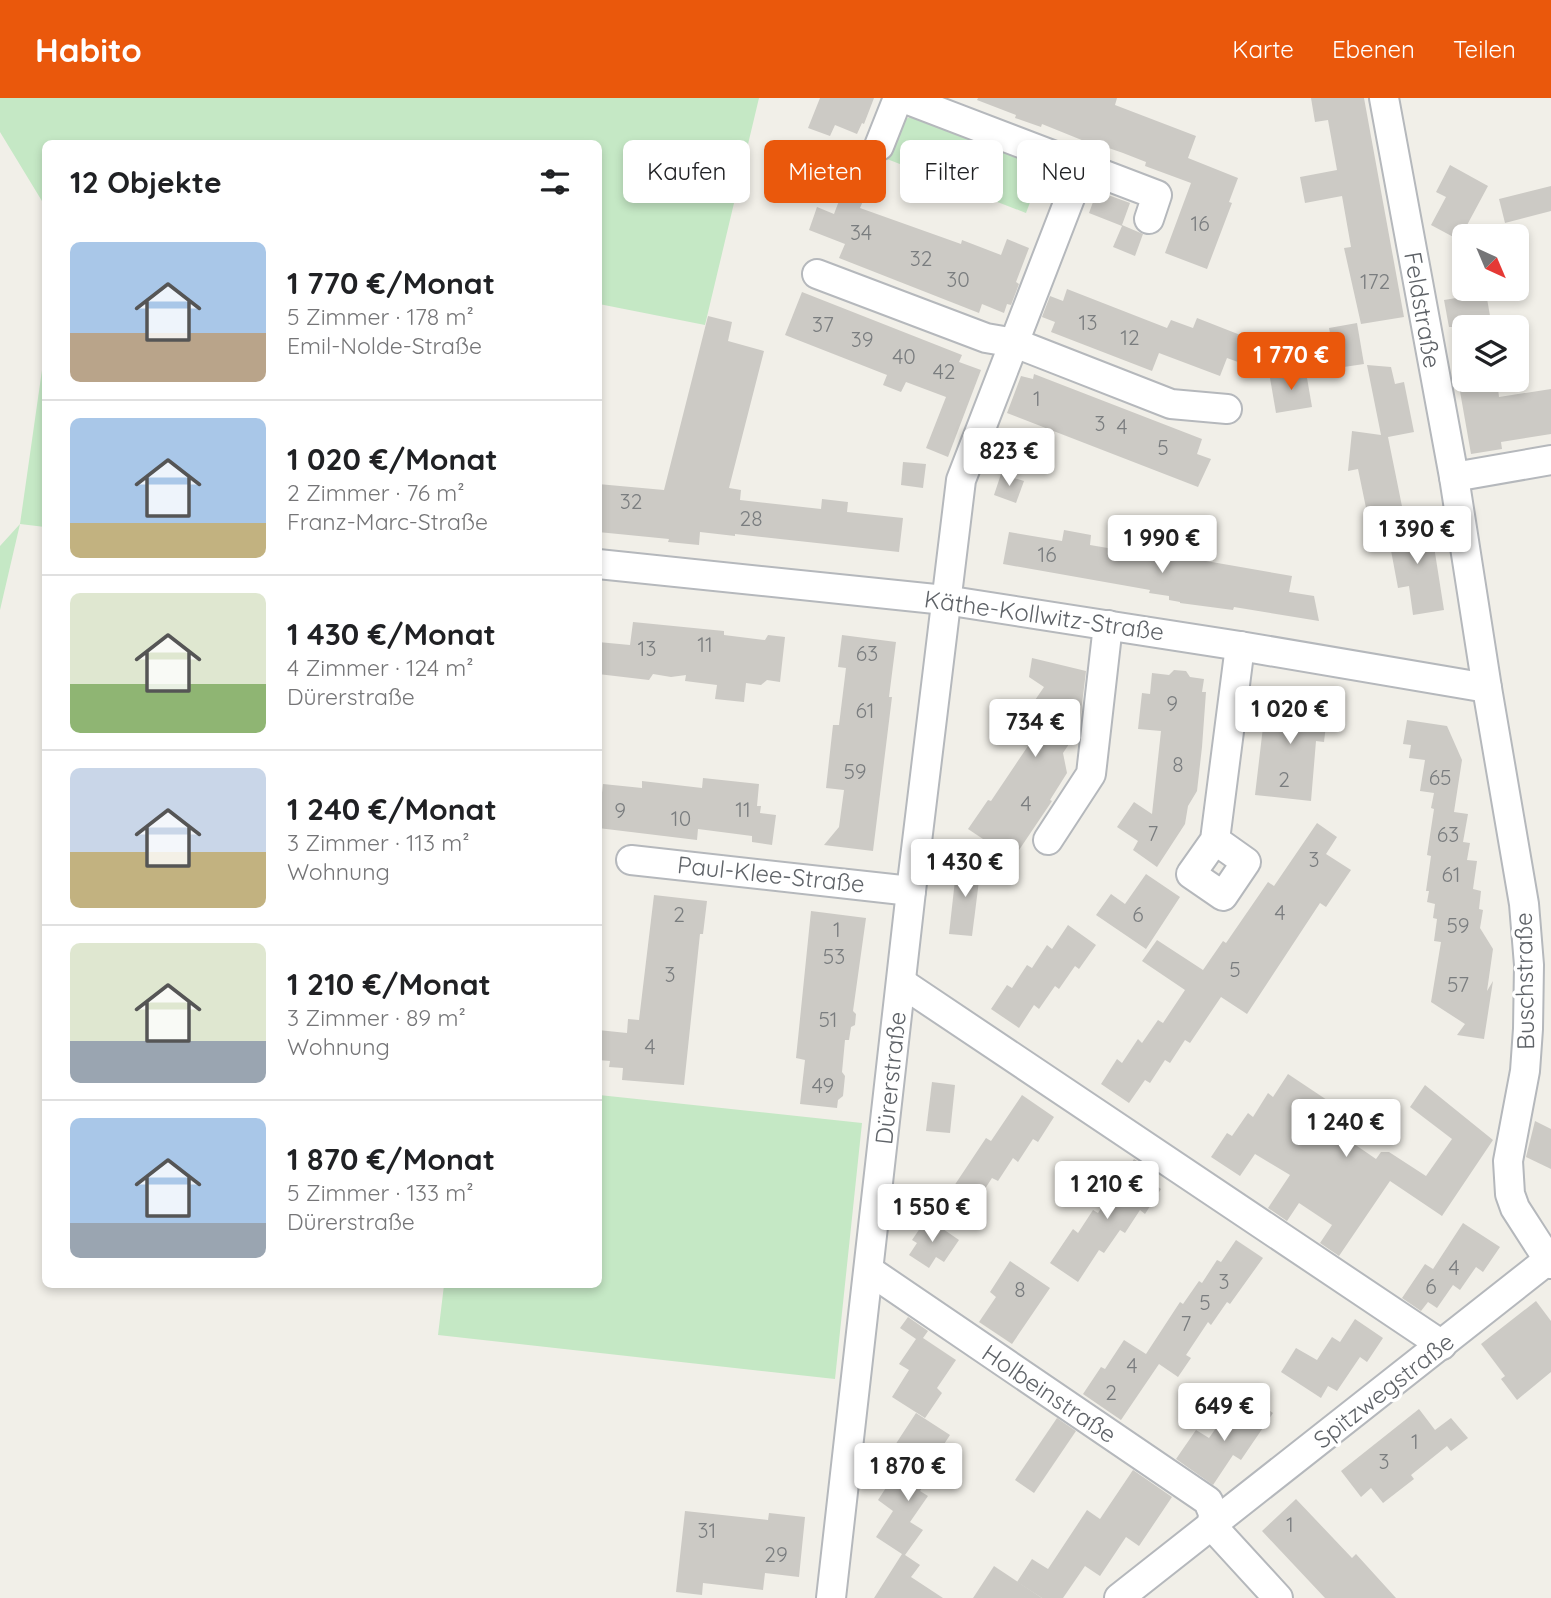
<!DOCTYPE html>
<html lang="de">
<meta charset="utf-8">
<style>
body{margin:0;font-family:Quicksand,sans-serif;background:#f6f6f6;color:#202124;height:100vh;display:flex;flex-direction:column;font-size:26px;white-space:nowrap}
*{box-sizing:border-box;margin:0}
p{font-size:23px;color:#757577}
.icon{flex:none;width:38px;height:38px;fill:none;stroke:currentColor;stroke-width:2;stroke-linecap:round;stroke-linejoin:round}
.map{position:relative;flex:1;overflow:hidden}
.details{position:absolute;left:42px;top:42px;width:560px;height:1148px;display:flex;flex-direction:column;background:#fff;border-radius:10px;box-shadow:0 4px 10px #0003}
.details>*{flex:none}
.top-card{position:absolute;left:623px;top:42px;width:665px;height:63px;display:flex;gap:14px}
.needle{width:46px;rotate:136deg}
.tools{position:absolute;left:1452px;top:126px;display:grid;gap:14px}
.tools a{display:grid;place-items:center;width:77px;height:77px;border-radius:10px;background:#fff;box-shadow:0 4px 10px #0003;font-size:35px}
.price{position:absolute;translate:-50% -60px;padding:0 16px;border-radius:7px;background:#fff;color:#222;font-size:23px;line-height:46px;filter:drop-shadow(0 2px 4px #0008)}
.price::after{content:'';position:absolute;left:50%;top:42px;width:21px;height:16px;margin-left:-10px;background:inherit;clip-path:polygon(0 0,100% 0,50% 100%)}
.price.active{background:#ea580c;color:#fff}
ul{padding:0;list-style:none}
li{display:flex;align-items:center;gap:21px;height:175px;padding:0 28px}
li+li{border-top:2px solid #e0e0e0}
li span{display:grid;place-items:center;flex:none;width:196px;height:140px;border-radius:10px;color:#555}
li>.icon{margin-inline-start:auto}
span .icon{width:84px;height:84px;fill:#fffc;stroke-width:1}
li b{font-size:30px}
h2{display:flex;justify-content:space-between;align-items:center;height:84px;padding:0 28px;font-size:30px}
.pill{padding:0 24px;border-radius:10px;background:#fff;box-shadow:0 4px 10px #0003;font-size:24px;line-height:63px}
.pill.active{background:#ea580c;color:#fff}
header{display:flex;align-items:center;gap:42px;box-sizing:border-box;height:98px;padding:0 35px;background:#ea580c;color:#fff}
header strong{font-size:33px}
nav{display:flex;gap:38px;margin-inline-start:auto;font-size:24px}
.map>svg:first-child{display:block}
.green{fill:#c5e8c5}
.building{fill:#cccac5}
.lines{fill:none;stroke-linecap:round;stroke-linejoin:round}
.minor-casing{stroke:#b5b8bc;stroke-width:32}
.minor{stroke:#fff;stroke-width:28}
.labels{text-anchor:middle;stroke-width:7;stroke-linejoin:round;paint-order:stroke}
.number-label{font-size:21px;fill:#7a7d7f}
.street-label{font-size:24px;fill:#5f6368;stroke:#fff}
</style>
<header>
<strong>Habito</strong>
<nav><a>Karte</a><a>Ebenen</a><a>Teilen</a></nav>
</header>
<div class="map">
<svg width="1551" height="1500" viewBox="0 0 1551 1500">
<rect width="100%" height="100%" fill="#f1efe8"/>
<!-- green -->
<g class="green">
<path d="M0,0H759L705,227L599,206L598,46H46L45,108L0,34Z"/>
<path d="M916,16L1045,64L1026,115L887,61L902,23Z"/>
<path d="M45,251V429L20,426L0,512V448L20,426Z"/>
<path d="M599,997L862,1025L835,1281L438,1237L444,1187L598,1186Z"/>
</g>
<!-- building -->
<g class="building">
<path d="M820,0H874L864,26L862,25L857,36L835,27L830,38L808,30Z"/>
<path d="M978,0H1117L1115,7L1196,38L1188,60L1238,80L1229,104L1232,105L1207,171L1165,155L1191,85L1145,68L1146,64L1123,55L1100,47L1099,49L1042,26L1041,29L1015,20L1016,17L977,2Z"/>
<path d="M1311,0H1364L1404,219L1361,226L1344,150L1351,149L1342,98L1305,105L1300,79L1337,72L1328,22L1315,24Z"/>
<path d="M1450,67L1488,88L1459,142L1431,127L1446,99L1436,94Z"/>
<path d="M1551,88V113L1505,125L1499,101Z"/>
<path d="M1097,93L1130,105L1122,127L1143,136L1135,158L1113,149L1122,128L1089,115Z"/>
<path d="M842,95L863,103L860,110L961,146L962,142L1001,157L1007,141L1029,150L1016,184L1019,186L1011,207L1007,206L1004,215L982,206L979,215L839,160L845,146L809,132L817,109L834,116Z"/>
<path d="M1067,191L1167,230L1171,222L1193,230L1197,220L1248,240L1238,264L1227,260L1220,278L1159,255L1152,273L1051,234L1055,224L1042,219L1050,198L1063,203Z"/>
<path d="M802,194L962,257L959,264L981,272L948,359L926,350L946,299L906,284L901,294L883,287L887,277L785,237Z"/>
<path d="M1486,195L1492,229H1449L1444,202Z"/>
<path d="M708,218L732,224L728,243L764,253L729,390L741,392L740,402L821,411L822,401L848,404L847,414L903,420L899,454L735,436V438L700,434L699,447L668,444L669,441L598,434V386L664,392Z"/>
<path d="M1357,225L1364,266L1337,270L1329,230Z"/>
<path d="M1367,267L1391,269L1395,286L1404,284L1414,334L1388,339L1406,428L1371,434L1358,371L1348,373L1352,333L1381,337Z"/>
<path d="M1306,274L1312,309L1276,315L1270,280Z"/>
<path d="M1034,276L1202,341L1197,356L1211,361L1198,389L1007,315L1021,278L1033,281Z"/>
<path d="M1458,282H1497L1499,299L1551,291V336L1501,344L1502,351L1471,356Z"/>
<path d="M903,364L926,366L923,390L901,387Z"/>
<path d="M1001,376L1024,383L1016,405L994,397Z"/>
<path d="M1430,423L1444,512L1413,517L1409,488L1398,490L1387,431Z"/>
<path d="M1064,432L1091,437L1090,447L1143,456V452L1292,478L1289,494L1314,498L1319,523L1234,509L1233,512L1180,505V504L1169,502V498L1149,495L1150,492L1003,466L1009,434L1062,443Z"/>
<path d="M633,524L724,533V537L765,542L768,537L785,539L780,584L767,582L761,587L746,585L744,604L715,601L717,587L685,583L686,577L671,579L653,576L649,582L598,576V544L630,547Z"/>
<path d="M842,537L896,544L889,599H892L873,753L824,747L839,729L844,692L826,690L833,627H839L846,570L838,569Z"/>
<path d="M1032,560L1086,573L1079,631L1063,655L1067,675L1050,702L1052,703L1013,761L968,731L988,702L991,703L1030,645L1013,634L1044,589L1029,579Z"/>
<path d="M1174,572L1186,573L1190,579L1204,581L1202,594H1206L1202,649L1197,693L1188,708L1185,726L1157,769L1133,752L1138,743L1117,729L1134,704L1152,716L1161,633L1138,631L1142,595L1150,596L1152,575L1169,577Z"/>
<path d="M1267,595L1329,602L1324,644L1316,643L1311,703L1255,697Z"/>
<path d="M1407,622L1447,628L1462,662L1454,714L1468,716L1463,744L1470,745L1467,762L1477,763L1473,791L1481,793L1479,811L1483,812L1480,830L1493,851L1487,893L1493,883L1484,941L1457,937L1465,926L1431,904L1441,844L1434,843L1437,821L1433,820L1435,806L1427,804L1429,793H1426L1431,758L1427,757L1434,711L1431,710L1434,695L1420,693L1425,662L1409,660L1411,647L1403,646Z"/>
<path d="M703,680L759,686L757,708H761L760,715L776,717L772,747L752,744V738L698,731L697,742L598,730L603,686L642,690V683L702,690Z"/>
<path d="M1317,725L1337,739L1326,756L1351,772L1326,809L1320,805L1247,916L1221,899L1190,945L1185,942L1170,965L1165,962L1150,985L1145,982L1129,1005L1101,986L1117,961L1122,965L1138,941L1142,945L1158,922L1163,925L1185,892L1142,863L1157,842L1203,872L1223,843L1226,845L1268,784L1274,788Z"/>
<path d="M957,764L981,767L972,838L949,836Z"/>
<path d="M1146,776L1180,799L1146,851L1096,817L1111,796L1125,806Z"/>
<path d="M654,797L707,803L703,836H700L684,987L622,982L623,970L609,969L610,963L598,962V932L627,935L628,921L639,922Z"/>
<path d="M811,813L866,820L853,913L856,916L855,927L851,929L849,942H845L842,974L845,978L843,998L838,1002L837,1010L800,1006L805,962L796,960Z"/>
<path d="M1068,827L1096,847L1079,871L1075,868L1059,891L1055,888L1039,911L1034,907L1019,930L991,911L1007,887L1012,890L1027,867L1032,870L1047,847L1052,851Z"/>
<path d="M1288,976L1336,1008L1331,1015L1351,1029L1344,1039L1376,1061L1381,1054H1389L1426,1078L1452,1041L1410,1009L1425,987L1493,1042L1442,1118L1390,1083L1339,1158L1320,1145L1332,1127L1299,1105L1287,1123L1268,1110L1290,1077L1255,1056L1240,1078L1211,1059L1227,1035L1232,1038L1248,1015L1253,1019L1268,995L1273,999Z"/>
<path d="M932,984L955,987L950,1035L926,1033Z"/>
<path d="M1022,997L1054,1019L1038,1044L1033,1041L1018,1064L1013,1060L998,1083L992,1080L977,1103L954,1088L986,1040L991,1043Z"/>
<path d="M1535,1023L1551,1031V1071L1526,1059Z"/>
<path d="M1134,1061L1152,1073L1147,1081L1161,1091L1145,1116L1140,1112L1125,1135L1120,1132L1104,1155L1099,1152L1078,1184L1050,1165L1073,1131L1078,1135L1093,1112L1098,1115Z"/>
<path d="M927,1120L959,1142L944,1164L936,1159L929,1170L909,1157L917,1145L912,1142Z"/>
<path d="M1463,1125L1500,1149L1483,1174L1476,1169L1460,1192L1453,1187L1437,1210L1428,1204L1421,1213L1402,1200L1425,1166L1433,1171Z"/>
<path d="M1236,1142L1263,1160L1230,1206L1227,1204L1211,1227L1208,1224L1186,1257L1191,1260L1178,1279L1159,1266L1121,1322L1083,1296L1101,1269L1105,1271L1124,1242L1146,1256L1180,1204L1183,1206L1199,1183L1202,1185L1217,1162L1221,1164Z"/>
<path d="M1010,1163L1050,1190L1012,1246L979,1224L996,1199L990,1194Z"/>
<path d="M1536,1203L1551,1223V1274L1517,1302L1501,1281L1505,1278L1481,1246Z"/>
<path d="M908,1219L928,1233L923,1240L956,1262L937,1290L942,1295L925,1320L892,1299L909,1272L899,1266L916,1241L900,1230Z"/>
<path d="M1355,1221L1383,1240L1367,1264L1360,1259L1337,1293L1328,1288L1321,1300L1281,1274L1296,1250L1317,1262L1332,1239L1340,1244Z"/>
<path d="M1254,1302L1273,1315L1241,1362L1233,1357L1213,1387L1176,1361L1196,1332L1209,1340L1228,1313L1241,1321Z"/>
<path d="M1419,1311L1435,1332L1451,1320L1468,1340L1451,1353L1447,1348L1411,1377L1414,1381L1383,1405L1371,1390L1361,1399L1341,1373Z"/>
<path d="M916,1315L950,1337L933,1363L938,1367L920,1393L928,1398L910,1424L923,1432L905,1457L920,1467L911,1479L943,1500H874L902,1456L876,1439L893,1413L878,1402L895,1376L882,1367Z"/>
<path d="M1057,1320L1076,1333L1034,1395L1015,1382Z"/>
<path d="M1133,1372L1172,1399L1139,1448L1126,1439L1100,1478L1085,1468L1063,1500H1042L1017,1484L1032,1461L1048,1471L1087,1412L1100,1421Z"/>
<path d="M1296,1401L1352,1460L1356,1456L1396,1500H1325L1262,1433Z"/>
<path d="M685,1413L768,1422L769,1415L805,1419L799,1479L765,1475L763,1492L703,1485L702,1497L676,1494Z"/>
<path d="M994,1468L1042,1500H973Z"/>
</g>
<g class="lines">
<!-- minor casing -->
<g class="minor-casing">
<g id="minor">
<path d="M903,0L1157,97L1149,121"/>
<path d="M1384,0L1454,379L1487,590L1524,806L1529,867L1528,931L1525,973L1508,1063L1510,1096L1515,1110L1551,1166"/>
<path d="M879,48L898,0"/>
<path d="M817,176L986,240L1015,245L1171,306L1227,311"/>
<path d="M1454,379L1551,362"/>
<path d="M598,466L945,502L1240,548L1487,590"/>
<path d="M1048,742L1091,676L1108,527"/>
<path d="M1215,742L1246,764L1223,798L1191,776L1215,742L1240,548"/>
<path d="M631,762L911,793"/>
<path d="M902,885L1442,1247"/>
<path d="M870,1173L1208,1403L1213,1415L1212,1428L1278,1500"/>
<path d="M831,1500L911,793L961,382L1082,69"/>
<path d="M1119,1500L1548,1162"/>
</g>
</g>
<!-- minor -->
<use href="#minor" class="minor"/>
</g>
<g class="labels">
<!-- number labels -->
<g class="number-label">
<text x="1200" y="133">16</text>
<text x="861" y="142">34</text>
<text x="921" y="168">32</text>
<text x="958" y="189">30</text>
<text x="1375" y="191">172</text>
<text x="1088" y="232">13</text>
<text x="823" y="234">37</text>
<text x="1130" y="247">12</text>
<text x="862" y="249">39</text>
<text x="904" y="266">40</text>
<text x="944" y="281">42</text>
<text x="1037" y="308">1</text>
<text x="1100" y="333">3</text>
<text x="1122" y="336">4</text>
<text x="1163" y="357">5</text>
<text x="631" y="411">32</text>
<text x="751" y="428">28</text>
<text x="1047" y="464">16</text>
<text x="705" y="554">11</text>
<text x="647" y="558">13</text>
<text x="867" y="563">63</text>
<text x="1172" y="613">9</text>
<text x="865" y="620">61</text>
<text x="1178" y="674">8</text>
<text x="855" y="681">59</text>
<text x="1440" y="687">65</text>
<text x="1284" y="689">2</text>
<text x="1026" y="713">4</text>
<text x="743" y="719">11</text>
<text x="620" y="720">9</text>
<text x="681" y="728">10</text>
<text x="1153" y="743">7</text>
<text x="1448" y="744">63</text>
<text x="1314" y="769">3</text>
<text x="1451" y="784">61</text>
<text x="1280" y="822">4</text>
<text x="679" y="824">2</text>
<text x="1138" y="824">6</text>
<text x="1458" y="835">59</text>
<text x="837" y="839">1</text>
<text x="834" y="866">53</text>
<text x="1235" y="879">5</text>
<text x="670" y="884">3</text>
<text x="1458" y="894">57</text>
<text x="828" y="929">51</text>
<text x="650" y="956">4</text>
<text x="823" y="995">49</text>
<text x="1454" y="1177">4</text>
<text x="1224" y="1191">3</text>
<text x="1431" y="1196">6</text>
<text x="1020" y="1199">8</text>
<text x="1205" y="1212">5</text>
<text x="1186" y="1233">7</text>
<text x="1132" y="1275">4</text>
<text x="1111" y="1302">2</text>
<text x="1415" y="1351">1</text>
<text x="1384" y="1371">3</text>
<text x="1290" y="1434">1</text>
<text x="707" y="1440">31</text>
<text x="776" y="1464">29</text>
</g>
<!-- street labels -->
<g class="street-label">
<text transform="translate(1422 212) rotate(80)" y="8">Feldstraße</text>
<text transform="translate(1044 518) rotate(8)" y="8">Käthe-Kollwitz-Straße</text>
<text transform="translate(771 777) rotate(6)" y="8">Paul-Klee-Straße</text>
<text transform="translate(1525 883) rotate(-91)" y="8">Buschstraße</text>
<text transform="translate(891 980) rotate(-84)" y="8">Dürerstraße</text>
<text transform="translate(1384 1293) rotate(-38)" y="8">Spitzwegstraße</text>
<text transform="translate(1049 1296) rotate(34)" y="8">Holbeinstraße</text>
</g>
</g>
</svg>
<div class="tools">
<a><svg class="needle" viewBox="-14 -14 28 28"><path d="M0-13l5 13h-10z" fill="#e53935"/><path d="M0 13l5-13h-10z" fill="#757577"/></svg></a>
<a><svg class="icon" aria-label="layers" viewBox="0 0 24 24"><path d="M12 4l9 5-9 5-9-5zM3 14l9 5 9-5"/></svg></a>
</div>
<b class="price active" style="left:1291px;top:294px">1 770 €</b>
<b class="price" style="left:1009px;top:390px">823 €</b>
<b class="price" style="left:1417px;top:468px">1 390 €</b>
<b class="price" style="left:1162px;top:477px">1 990 €</b>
<b class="price" style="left:1290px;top:648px">1 020 €</b>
<b class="price" style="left:1035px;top:661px">734 €</b>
<b class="price" style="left:965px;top:801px">1 430 €</b>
<b class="price" style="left:1346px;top:1061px">1 240 €</b>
<b class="price" style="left:1107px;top:1123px">1 210 €</b>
<b class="price" style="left:932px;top:1146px">1 550 €</b>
<b class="price" style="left:1224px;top:1345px">649 €</b>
<b class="price" style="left:908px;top:1405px">1 870 €</b>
<div class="top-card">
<a class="pill">Kaufen</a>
<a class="pill active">Mieten</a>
<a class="pill">Filter</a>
<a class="pill">Neu</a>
</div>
<section class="details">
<h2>12 Objekte<svg class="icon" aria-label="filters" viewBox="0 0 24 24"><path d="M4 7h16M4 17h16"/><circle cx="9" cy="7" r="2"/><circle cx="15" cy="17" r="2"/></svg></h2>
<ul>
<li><span style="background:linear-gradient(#a9c7e8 65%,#b9a48a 0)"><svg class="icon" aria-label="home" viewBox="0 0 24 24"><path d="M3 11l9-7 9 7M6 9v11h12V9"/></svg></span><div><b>1 770 €/Monat</b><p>5 Zimmer · 178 m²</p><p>Emil-Nolde-Straße</p></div></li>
<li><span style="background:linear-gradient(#a9c7e8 75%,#c2b280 0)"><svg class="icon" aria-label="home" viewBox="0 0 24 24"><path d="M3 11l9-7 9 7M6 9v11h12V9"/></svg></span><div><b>1 020 €/Monat</b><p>2 Zimmer · 76 m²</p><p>Franz-Marc-Straße</p></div></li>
<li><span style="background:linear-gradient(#dfe7d0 65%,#8fb573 0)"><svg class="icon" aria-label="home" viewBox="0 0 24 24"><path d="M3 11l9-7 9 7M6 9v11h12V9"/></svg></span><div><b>1 430 €/Monat</b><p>4 Zimmer · 124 m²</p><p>Dürerstraße</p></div></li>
<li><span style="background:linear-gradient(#c9d6e8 60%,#c2b280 0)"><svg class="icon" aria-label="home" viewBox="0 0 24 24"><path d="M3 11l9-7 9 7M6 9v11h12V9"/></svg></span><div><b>1 240 €/Monat</b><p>3 Zimmer · 113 m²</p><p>Wohnung</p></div></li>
<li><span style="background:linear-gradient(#dfe7d0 70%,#9aa5b1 0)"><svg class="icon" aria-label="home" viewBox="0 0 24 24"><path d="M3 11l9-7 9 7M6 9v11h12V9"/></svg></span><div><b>1 210 €/Monat</b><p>3 Zimmer · 89 m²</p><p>Wohnung</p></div></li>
<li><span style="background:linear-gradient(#a9c7e8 75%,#9aa5b1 0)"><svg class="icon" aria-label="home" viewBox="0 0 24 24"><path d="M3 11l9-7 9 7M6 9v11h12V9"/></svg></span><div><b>1 870 €/Monat</b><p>5 Zimmer · 133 m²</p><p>Dürerstraße</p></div></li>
</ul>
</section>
</div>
